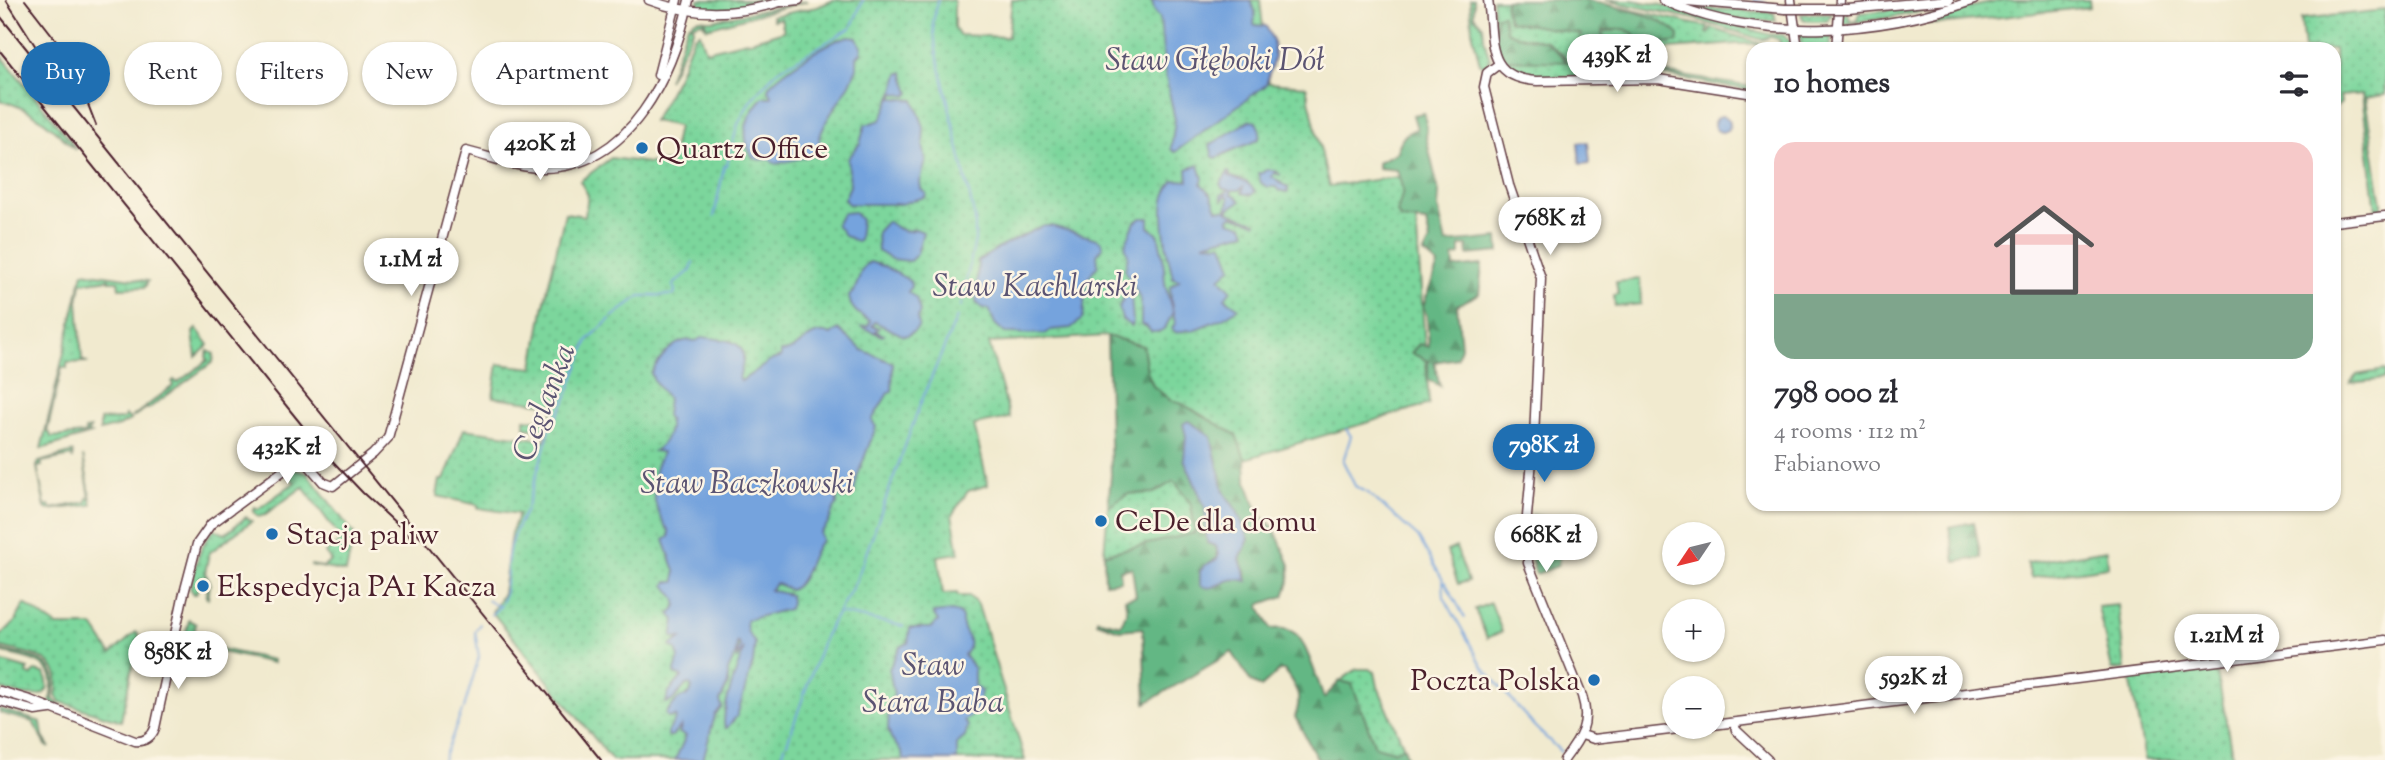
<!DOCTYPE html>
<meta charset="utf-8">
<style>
body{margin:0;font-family:"Sorts Mill Goudy",serif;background:#f2f2f3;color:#2b2b33;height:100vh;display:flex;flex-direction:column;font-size:26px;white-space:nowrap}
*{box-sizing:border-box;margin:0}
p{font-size:23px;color:#7c7c81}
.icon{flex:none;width:38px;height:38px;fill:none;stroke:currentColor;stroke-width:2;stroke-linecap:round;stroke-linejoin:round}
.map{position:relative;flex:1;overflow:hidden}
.details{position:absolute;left:1746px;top:42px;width:595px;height:469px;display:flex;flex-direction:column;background:#fff;border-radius:21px;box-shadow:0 2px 5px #0004}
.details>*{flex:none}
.guide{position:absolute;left:21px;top:42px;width:665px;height:63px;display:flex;gap:14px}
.needle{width:46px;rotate:235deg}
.buttons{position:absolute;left:1662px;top:522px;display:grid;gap:14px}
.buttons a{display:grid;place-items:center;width:63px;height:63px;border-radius:50%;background:#fff;box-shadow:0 2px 5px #0004;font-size:35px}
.price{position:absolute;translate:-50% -60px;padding:0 16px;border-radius:24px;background:#fff;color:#222;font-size:23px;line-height:46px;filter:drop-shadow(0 2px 4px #0008)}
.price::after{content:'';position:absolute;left:50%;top:42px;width:21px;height:16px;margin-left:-10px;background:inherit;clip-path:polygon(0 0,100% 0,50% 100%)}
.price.active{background:#1f6fb2;color:#fff}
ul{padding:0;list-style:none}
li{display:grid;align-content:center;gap:14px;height:371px;padding:0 28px}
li+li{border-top:2px solid #e1e1e2}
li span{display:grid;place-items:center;height:217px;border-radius:21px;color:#555}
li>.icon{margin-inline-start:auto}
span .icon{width:126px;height:126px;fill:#fffc;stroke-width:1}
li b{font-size:30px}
h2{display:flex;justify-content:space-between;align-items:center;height:84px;padding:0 28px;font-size:30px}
.chip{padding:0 24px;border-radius:32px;background:#fff;box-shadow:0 2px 5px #0004;font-size:24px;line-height:63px}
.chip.active{background:#1f6fb2;color:#fff}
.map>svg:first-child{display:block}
.grass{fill:url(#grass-dots);stroke:#627a64;stroke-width:2;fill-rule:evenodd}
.forest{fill:url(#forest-firs);stroke:#576b58;stroke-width:2;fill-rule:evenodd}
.park{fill:url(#park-crowns);stroke:#627a64;stroke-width:2}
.pitch{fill:#7bd69c;stroke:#627a64;stroke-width:2}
.water{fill:#74a3dd;stroke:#5f6184;stroke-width:2}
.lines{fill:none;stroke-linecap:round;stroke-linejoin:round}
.stream{stroke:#74a3dd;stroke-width:2}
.secondary-casing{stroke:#633d44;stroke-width:11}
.secondary{stroke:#fff;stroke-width:8}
.rail{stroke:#4a1f2b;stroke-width:2}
.secondary-bridge-casing{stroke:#633d44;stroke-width:11;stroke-linecap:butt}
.secondary-bridge{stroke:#fff;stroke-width:8}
.poi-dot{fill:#1f6fb2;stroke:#fcf5e5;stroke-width:2.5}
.labels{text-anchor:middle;stroke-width:5;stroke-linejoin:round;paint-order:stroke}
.poi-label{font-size:30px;fill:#4a1f2b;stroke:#fcf5e5;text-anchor:start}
.water-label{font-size:32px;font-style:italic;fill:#5b5472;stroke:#fcf5e5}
</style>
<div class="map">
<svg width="2385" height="760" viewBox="0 0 2385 760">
<defs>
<pattern id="grass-dots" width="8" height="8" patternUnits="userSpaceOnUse" patternTransform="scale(1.75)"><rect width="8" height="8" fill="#7bd69c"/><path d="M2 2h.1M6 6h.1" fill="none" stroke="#6cb787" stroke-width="1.8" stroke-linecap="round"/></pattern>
<pattern id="forest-firs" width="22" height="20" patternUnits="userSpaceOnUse" patternTransform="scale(1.75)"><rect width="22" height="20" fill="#64b784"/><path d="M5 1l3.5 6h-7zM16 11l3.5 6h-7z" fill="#54946c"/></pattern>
<pattern id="park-crowns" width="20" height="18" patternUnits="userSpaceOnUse" patternTransform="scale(1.75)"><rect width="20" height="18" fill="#7bd69c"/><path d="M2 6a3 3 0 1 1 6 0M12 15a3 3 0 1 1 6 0" fill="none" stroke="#6cb787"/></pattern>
</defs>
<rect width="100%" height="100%" fill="#fcf5e5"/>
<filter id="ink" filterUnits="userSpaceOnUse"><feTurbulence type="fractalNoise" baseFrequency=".0143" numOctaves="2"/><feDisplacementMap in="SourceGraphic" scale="14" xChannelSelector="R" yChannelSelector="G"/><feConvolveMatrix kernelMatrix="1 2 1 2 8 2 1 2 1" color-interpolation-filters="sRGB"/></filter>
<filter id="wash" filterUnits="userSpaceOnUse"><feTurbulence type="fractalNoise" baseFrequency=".00686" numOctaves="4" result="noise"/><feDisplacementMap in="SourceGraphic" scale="28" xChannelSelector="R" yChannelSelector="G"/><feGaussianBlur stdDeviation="1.57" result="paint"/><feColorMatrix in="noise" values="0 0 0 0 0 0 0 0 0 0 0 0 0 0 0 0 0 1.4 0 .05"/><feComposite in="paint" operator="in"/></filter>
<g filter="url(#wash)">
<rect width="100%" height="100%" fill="#f1eacf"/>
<!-- grass -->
<g class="grass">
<path d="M699,0H776L726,10L699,8Z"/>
<path d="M834,0H954V27L959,35L1008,37L1012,0H1260L1269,83L1306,86L1329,186L1413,175L1429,404L1245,459L1236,435L1182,404L1170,400L1153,386L1147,371L1143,346L1107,336L989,343L1010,418L974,425L988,485L968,491L952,515L959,553L938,556L943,594L957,593L958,596H969L978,605L1025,760H612L492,612L503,593L511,533L519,514L478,508V505L437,496L440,480H444L464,429L545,440L548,430L525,427V419L550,422L555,405L493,397L498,364L533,368L543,309L565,213L585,216L588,195L580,181L611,158L649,163L671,162L678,126L653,121L677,78L694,36L700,33L706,51L746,41L747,42L784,31L781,18L773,20L772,16L817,7Z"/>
<path d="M1470,0H1474V16L1483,26L1484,38L1490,60L1484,66L1480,64L1472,30Z"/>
<path d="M1492,0H1506L1509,21L1581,34L1577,61L1602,32L1625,29L1634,34L1632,43L1635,48L1678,42L1679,35L1625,9L1587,0L1708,27L1707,33L1709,34L1711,28L1778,49H1768L1754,44H1737L1628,52V76L1526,77C1487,61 1496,35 1492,0ZM1496,16H1503L1506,31L1517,36L1546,41L1566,58L1496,42Z"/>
<path d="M1605,0H1631L1661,5L1731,24L1768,34L1783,35L1790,41L1792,49H1784L1779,45L1780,40L1771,37L1762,40L1695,19Z"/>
<path d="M2003,0H2089L2090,7L1938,24L1928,23L1926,17Z"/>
<path d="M807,1L707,28L705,20H713Z"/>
<path d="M1955,4L1899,16L1843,24V14H1848L1850,20L1856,22L1859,13Z"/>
<path d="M1688,7L1774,13L1776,21L1737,20Z"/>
<path d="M2385,10V95L2365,98L2382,205L2381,210L2376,211L2362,94L2340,96L2341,103L2335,108L2334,49H2304L2301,19Z"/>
<path d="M1801,14H1832L1827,21H1808L1803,19Z"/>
<path d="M697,19H704L706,27L702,22L692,25L694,28L668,80L688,25Z"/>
<path d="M1832,32L1830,49H1802L1799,33Z"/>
<path d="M0,54L70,140L76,150C53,128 32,107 0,101Z"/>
<path d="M1632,73H1664L1753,87V91L1668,76H1635Z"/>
<path d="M83,272L148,281L145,287L119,288L118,281H109V279L81,283L78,301L82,360L86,362L67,363V368L62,367L47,432L50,433L51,437L85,434V430L90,429L87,433L91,434L41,449Z"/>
<path d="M197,329L209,345L196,357L193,332Z"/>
<path d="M208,351L214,354L213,362L148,409L147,408L131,418L173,386L172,382L174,380L177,383L208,360L206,357Z"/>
<path d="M2385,370V379L2350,383L2357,375Z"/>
<path d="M125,415L131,420L119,426L100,431V420L124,419Z"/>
<path d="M73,452V460L72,456L41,462L42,466L37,467L45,506L49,505L51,509L87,502V498L90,497L83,456L92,505L48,510L45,508L37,466L39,462Z"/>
<path d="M293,469L307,473L354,534L346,572L310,565L323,567L331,561L325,553L342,540L303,487L264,515L258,516L253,511L255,507L258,509L295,482L292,480L290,471Z"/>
<path d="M1174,480L1191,504L1195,533L1104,554L1108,507L1128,494L1154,493Z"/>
<path d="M246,517L252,521L209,553L205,573C211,581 210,588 208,598L206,597L207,588H209L210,584L205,577H201L196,594H194L190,588C195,566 199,547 214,529L225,534Z"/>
<path d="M2107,550L2108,567L2031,578L2027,563Z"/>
<path d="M25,604L57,626H93L111,654L136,632L139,635L121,721L60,702L56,696C57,689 59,681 56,673C49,654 17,651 0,647V636L14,623Z"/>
<path d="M2118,605L2125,669L2112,670L2098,607Z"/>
<path d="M189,620L196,624L192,643L273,660V663L183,644Z"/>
<path d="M0,650C17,654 48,656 54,676C56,683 53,691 53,699L64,710L51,705C49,697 53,690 52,682C52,659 17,657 0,652Z"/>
<path d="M0,661L28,669L27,674L32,675L35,671L44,673C61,708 14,693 0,689Z"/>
<path d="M2216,666L2233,760H2145L2130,677Z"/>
<path d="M1357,669H1369L1375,672L1378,687L1404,747L1394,751L1375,746L1352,684L1340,681Z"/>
<path d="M0,709L41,722L43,737L50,748L46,745L33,722L0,713Z"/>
</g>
<!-- forest -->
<g class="forest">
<path d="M1587,0C1614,7 1660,14 1679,35L1678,42L1634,48L1632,43L1634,34L1625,29L1603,31L1602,35L1612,44L1613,61H1577L1581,34L1509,21L1505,7L1506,0Z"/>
<path d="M1503,15L1506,31L1517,36L1546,41L1568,62L1502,60L1496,42V16Z"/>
<path d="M1424,113L1427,129L1426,137L1439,193L1438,208L1446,243L1498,238L1499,252L1468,255L1467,246H1460V255L1453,257L1454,268L1482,265L1479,294L1457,305L1461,347L1457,358L1434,362L1440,386L1428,379V361L1411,353L1419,344L1429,347L1427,317L1423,306L1438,265L1424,253L1430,241L1426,222L1401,219L1397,213L1403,191L1397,170L1378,168V162L1396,153C1401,140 1403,133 1417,129L1413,115Z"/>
<path d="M1107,336L1143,346L1147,371L1153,386L1170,400L1182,404L1236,435L1245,459L1246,479L1258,513L1274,528L1290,565L1289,582L1284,596L1261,604L1260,607L1271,629C1281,628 1289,628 1297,635C1307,644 1319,685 1324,698L1340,681L1352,684L1375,746L1394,751L1404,747L1408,760H1318L1295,717C1303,696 1296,687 1284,670H1280L1261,687L1251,682L1232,652L1146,703L1143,628L1119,630L1097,622V619L1121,625L1127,611L1125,599L1136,596L1132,568L1120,570L1121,581L1105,583L1104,554L1195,533L1191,504L1174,481L1154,493L1128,494L1108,507L1111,475ZM1191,422L1211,437L1224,492L1237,511L1249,539L1240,559L1247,577L1228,579L1219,585L1205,565L1218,558L1216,546L1207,543C1207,531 1208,516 1204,505C1192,471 1176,459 1191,422Z"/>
<path d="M1974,522L1981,558L1955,562L1949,527Z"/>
</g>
<!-- park -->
<g class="park">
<path d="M1532,515L1565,520L1563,546L1557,566L1536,574L1531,557Z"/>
<path d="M1456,547L1468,581L1458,584L1447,551Z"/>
</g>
<!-- pitch -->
<g class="pitch">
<path d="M1640,279L1641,304L1615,307L1614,295L1618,294L1616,282Z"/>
<path d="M1491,603L1502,632L1487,638L1475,609Z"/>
</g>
<!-- water -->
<g class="water">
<path d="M1152,0H1250L1255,11L1254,25L1266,26L1273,41L1274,58L1266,85L1175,152L1171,149L1175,120L1165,73L1160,18L1154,10Z"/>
<path d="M850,36L856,37L862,47L861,53L857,57V68L850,84L827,120L819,138L821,150L818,154L776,164L769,159L760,160L753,158C739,136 746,115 763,97H772L768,90L769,86C783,70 830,40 850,36Z"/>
<path d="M903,72L910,93L907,96L895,93L893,98L914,100L924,127L923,145L926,161L920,182L921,189L926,193L925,197L901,204H848L844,199L850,186L848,159L860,143L865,125L881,120L894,91L899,74Z"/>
<circle cx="1722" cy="124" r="8"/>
<path d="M1250,120L1255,121C1269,141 1252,142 1238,148C1231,151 1223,155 1216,158L1213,157L1210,145Z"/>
<path d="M1588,142L1590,163L1580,164L1578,143Z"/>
<path d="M1199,165L1203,179L1201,184L1211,194L1217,209L1227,210L1229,199L1226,194L1223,200L1221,195L1229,190L1223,189L1220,184L1228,172L1230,173L1229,176L1246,182L1256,191L1251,195L1242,193L1243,187L1239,190H1232L1231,194L1235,195L1241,201L1230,208L1228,212L1257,223L1233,216L1229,218V221L1243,225L1246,232L1203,243L1223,244L1232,267L1220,278L1231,290L1225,298L1239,308L1223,318L1191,331L1187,330L1177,333L1172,329L1175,323L1173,312C1167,323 1167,333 1151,332L1146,326L1141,325V300L1125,270L1128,255L1125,245L1135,222L1141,218H1149V227L1158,234L1163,257L1165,284L1172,310L1170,287L1179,280L1173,278C1168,259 1159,215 1165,196C1167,191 1170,186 1173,181L1178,180L1188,181L1187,169Z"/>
<path d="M1266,170H1273L1281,175L1274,173L1272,177L1281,182L1279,183L1288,187V192L1278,190L1276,187H1268L1261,183L1258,173H1262Z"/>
<path d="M854,212L861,220L859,240L857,242L844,235L836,224L843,213Z"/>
<path d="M887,221C898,228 902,234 916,229L923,232L917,254L910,261L891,259L878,251L877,232Z"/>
<path d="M1042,226H1052L1097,239L1102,242L1103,247L1097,254L1098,266C1083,277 1085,301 1083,318L1071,328L1051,330L1044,334L1005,333L995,324L989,309L982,308L976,302L978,261L1000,247Z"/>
<path d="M870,262L886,267L910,281L911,286L908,292L916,298L920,312L917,319L919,324C918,330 910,335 904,336L875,322L872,326L879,328L875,331L884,335L882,336L862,327L868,326L870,321C860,315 850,310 849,296C861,287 856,269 870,262Z"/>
<path d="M1126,293L1131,295L1133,321L1131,326L1122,320L1119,307Z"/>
<path d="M838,329L862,350L893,363L892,392L888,393L872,420L876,427L857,477L854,493L843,499L836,490L837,505C828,515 834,520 820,533L822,540C809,552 807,584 790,590L776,583L770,590L790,595L791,602L789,609L746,620L747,631L755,643L753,663L737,716L727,728H725C720,711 738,667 744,648L736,660L740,645L737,642L736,653L728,671V684L720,701L722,707L715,715L703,760H675L686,736L679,733L682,725L672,736H668V732L676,718L675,716L669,718L665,714L678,699L690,694L692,688L689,684L686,685L672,701L666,703L668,693L682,677L674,674L679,658L676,649L670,646L681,638L672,637L675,620L670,614L677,606L675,598L665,585L667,582H675V571L664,540L669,537V531C656,514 649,489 656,467C658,460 661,458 662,452L654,451C665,444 674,428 666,415L668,399L654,381L651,373C661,357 675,336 696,341C704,335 708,338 717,339C746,341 747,354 739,378L741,381L772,360L781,357V352C799,353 809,325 831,335Z"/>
<path d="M1188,421L1207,433L1211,437L1224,492L1237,511L1249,539L1240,559L1247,581C1221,573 1218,595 1200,585V571L1205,565L1217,559L1219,554L1216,546L1207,543L1205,507L1184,459L1186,436L1183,424Z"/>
<path d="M952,611L959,613L962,618C960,634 978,638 964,655L974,669V686L981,691L977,711L964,721L968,726L965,737L957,744V760H903L902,753L891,738L888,729L889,705L894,695L889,669L900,647L908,643L910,628H931L938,621L933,613Z"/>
</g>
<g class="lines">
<!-- stream -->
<g class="stream">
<path d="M938,0L933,22L936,50L975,219V240L961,306"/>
<path d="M1753,0L1765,3"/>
<path d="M1868,2L1871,0"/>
<path d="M714,217L724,167L727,164L738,124L750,101L777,71L851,28L863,0"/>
<path d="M612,317L640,296L674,295L675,291L673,285L691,270L693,262"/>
<path d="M1346,429L1351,436L1343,461L1355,486L1368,493L1418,537L1443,580L1444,597L1483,667L1534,726L1561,752"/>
<path d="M527,507L550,429L565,401L588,340L610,319"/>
<path d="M1445,582L1465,618"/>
<path d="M487,600L500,607"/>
<path d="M502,602C508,586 506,573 508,557C510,539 518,526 526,510"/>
<path d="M839,613L903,626"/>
<path d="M491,615L501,605"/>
<path d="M464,708L479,657L475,631L480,624"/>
<path d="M787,743L825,635L856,581L921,402L957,317"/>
<path d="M443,760L462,711"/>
<path d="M781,760L785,746"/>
</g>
</g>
</g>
<g filter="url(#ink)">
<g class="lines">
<!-- secondary casing -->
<g class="secondary-casing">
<g id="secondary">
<path d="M649,0C695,18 741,15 787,0"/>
<path d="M1488,0C1494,39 1484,78 1537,81L1658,79L1754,94"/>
<path d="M1663,0C1757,43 1879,35 1974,0"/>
<path d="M1674,0L1785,9"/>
<path d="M1791,0L1798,49"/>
<path d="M782,2L799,0"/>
<path d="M1848,9L1949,0"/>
<path d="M1836,49L1840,0"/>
<path d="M1499,64L1487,73L1484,87L1509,185L1541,278L1534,438L1527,516L1528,563L1582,696C1591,724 1580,739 1564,760"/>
<path d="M658,75L677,0"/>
<path d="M2334,222L2385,216"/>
<path d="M0,691L30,700L135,741C144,742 152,737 155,728L183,597L197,544L211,524L295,462H306L323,482L333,486L373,454L388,438L466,151C492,157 517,168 544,168C631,167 673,74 689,0"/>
<path d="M0,701L35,711L50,709"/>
<path d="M1734,723L1736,730L1768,760"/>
<path d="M1713,725L2385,640"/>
<path d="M1582,735L1594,739L1704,726"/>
</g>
</g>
<!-- secondary -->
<use href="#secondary" class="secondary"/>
<!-- rail -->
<g class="rail">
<path d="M6,0L36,47"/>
<path d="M25,0L70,58L96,125"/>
<path d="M0,16L601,760"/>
<path d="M0,51L322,450L363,493L411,537"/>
</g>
<!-- secondary-bridge casing -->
<g class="secondary-bridge-casing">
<path id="secondary-bridge" d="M1785,9H1848"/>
</g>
<!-- secondary-bridge -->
<use href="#secondary-bridge" class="secondary-bridge"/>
</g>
</g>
<!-- markers -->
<g class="poi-dot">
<circle cx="642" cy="148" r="7"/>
<circle cx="1101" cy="521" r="7"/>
<circle cx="272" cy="534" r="7"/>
<circle cx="203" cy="586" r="7"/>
<circle cx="1594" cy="680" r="7"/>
</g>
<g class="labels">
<!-- poi labels -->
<g class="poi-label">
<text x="656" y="158">Quartz Office</text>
<text x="1115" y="531">CeDe dla domu</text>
<text x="286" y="544">Stacja paliw</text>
<text x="217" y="596">Ekspedycja PA1 Kacza</text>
<text x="1580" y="690" text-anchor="end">Poczta Polska</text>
</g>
<!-- water labels -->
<g class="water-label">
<text x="1215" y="70">Staw Głęboki Dół</text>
<text x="1035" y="296">Staw Kachlarski</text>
<text transform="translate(543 402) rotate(-69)" y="11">Ceglanka</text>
<text x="747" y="493">Staw Baczkowski</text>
<text x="933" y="675">Staw<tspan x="933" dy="37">Stara Baba</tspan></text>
</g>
</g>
</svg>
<div class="buttons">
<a><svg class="needle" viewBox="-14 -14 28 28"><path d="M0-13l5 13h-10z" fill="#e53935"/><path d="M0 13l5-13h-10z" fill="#7c7c81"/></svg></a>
<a>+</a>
<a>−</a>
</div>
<b class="price" style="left:1617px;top:94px">439K zł</b>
<b class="price" style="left:540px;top:182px">420K zł</b>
<b class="price" style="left:1550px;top:257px">768K zł</b>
<b class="price" style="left:411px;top:298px">1.1M zł</b>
<b class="price active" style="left:1544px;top:484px">798K zł</b>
<b class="price" style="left:287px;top:486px">432K zł</b>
<b class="price" style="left:1546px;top:574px">668K zł</b>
<b class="price" style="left:2227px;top:674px">1.21M zł</b>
<b class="price" style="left:178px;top:691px">858K zł</b>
<b class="price" style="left:1914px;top:716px">592K zł</b>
<div class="guide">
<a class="chip active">Buy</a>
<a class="chip">Rent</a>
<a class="chip">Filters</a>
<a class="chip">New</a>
<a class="chip">Apartment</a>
</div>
<section class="details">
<h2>10 homes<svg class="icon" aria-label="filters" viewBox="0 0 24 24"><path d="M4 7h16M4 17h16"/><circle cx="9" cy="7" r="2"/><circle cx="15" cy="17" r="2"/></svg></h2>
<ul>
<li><span style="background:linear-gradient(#f6c9c9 70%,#7fa58c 0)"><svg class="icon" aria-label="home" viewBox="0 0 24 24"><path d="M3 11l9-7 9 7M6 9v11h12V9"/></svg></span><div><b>798 000 zł</b><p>4 rooms · 112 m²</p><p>Fabianowo</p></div></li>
</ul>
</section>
</div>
